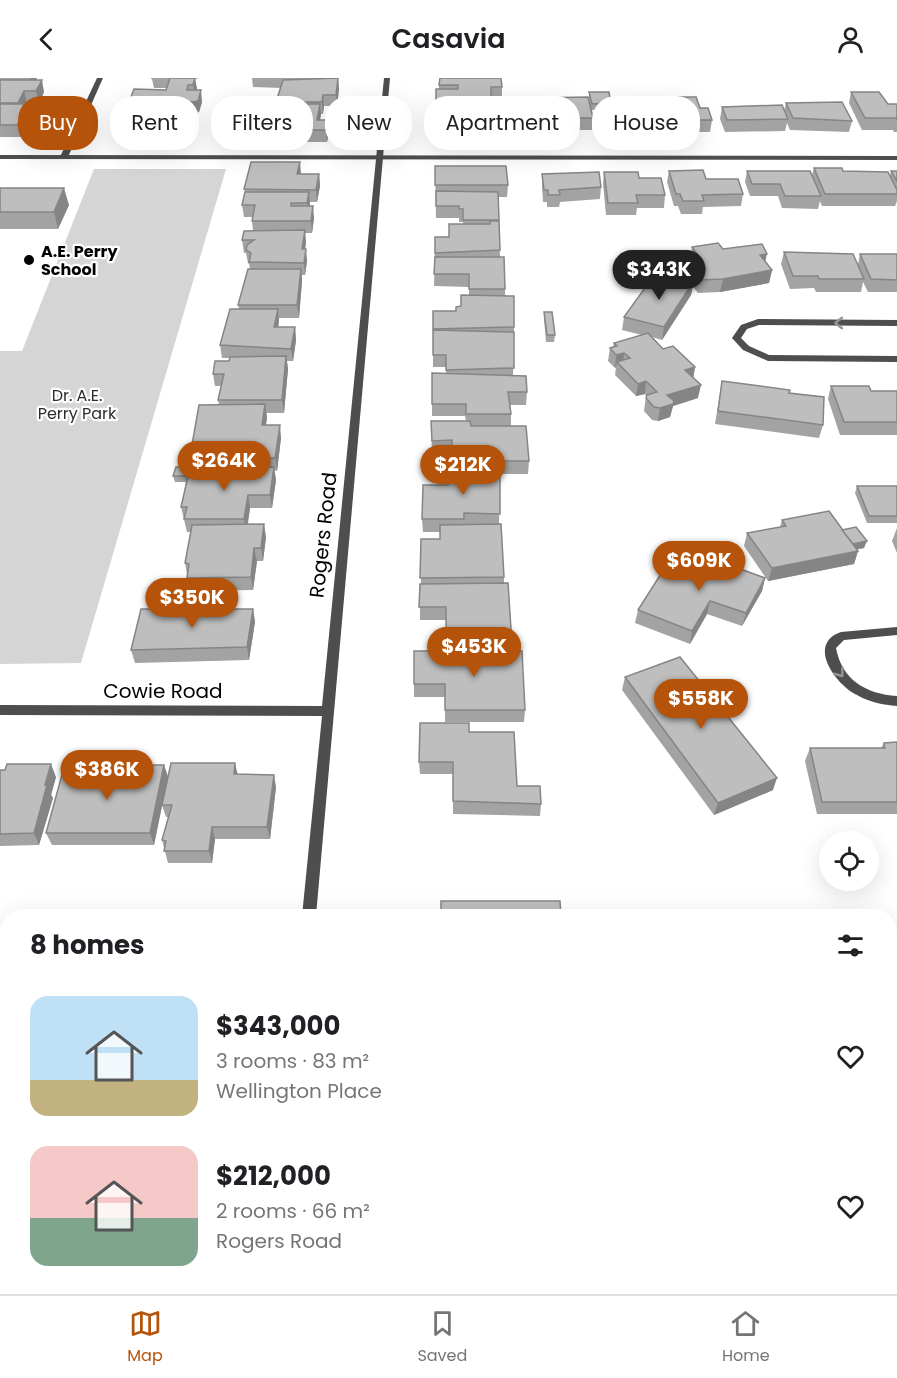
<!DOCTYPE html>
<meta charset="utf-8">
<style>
body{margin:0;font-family:Poppins,sans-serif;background:#f6f6f6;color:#202124;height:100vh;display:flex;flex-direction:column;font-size:22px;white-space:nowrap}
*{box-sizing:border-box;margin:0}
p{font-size:20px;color:#757577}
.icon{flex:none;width:33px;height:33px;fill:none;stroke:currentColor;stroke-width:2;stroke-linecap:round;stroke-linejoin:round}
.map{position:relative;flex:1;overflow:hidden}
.panel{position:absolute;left:0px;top:831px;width:897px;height:386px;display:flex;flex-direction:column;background:#fff;border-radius:24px 24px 0 0;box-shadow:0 6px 24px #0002}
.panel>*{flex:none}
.guide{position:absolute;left:18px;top:18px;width:861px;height:54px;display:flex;gap:12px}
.buttons{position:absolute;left:819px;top:753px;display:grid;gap:12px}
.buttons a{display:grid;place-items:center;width:60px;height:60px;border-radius:50%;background:#fff;box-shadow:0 6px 24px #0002;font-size:30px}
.price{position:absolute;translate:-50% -51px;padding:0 14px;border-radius:21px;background:#b45309;color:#fff;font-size:20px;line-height:39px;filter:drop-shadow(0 2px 3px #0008)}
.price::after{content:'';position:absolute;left:50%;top:36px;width:18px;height:14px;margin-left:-9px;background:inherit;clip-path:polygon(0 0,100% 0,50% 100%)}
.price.on{background:#222;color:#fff}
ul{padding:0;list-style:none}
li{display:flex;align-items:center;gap:18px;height:150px;padding:0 30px}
li span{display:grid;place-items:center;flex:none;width:168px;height:120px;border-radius:18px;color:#555}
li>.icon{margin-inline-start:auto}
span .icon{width:72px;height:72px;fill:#fffc;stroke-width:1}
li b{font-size:26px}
h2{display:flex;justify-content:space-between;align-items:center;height:72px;padding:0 30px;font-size:26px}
.chip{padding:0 21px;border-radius:24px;background:#fff;box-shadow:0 6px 24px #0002;font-size:21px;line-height:54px}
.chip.on{background:#b45309;color:#fff}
header{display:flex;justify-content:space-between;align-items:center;height:78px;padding:0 30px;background:#fff;font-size:27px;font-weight:600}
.tab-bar{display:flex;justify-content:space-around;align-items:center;height:84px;border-top:2px solid #e0e0e0;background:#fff;font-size:16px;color:#757577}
.tab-bar a{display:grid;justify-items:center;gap:3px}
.tab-bar .on{color:#b45309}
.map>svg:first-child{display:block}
.green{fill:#d5d5d5}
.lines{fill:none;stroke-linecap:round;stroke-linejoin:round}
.minor{fill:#4e4e4e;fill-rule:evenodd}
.tertiary{fill:#4e4e4e;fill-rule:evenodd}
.wall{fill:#a3a3a3;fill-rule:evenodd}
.shaded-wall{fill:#858585}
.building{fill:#bebebe;stroke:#858585;stroke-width:1.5}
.oneway{stroke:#959595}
.poi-dot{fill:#000;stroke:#fff;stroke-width:2}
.labels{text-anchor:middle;stroke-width:4.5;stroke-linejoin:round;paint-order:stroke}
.far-poi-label{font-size:16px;font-weight:bold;fill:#000;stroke:#fff;text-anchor:start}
.far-park-label{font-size:16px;fill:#2c2c2c;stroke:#fff}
.street-label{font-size:20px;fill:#000;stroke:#fff}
</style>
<header><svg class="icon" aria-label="back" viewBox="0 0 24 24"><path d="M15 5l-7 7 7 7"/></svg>Casavia<svg class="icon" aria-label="person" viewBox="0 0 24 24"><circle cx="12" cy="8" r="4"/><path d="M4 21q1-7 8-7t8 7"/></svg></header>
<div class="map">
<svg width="897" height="1216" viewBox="0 0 897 1216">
<rect width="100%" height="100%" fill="#fff"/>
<!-- green -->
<path class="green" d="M94,91H226L81,585L0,586V273H22Z"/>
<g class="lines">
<!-- minor -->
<g class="minor">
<path d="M97,0H103L68,79L61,81L60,79Z"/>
<path d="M384,0H390L316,838H302L322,638L0,637V627L322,628Z"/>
<path d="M758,241L897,242V248L759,247L747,251L741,260L749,268L769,277L897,278V284L768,283L743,272L732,260L741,247Z"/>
<path d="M897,549V557L844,562L836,570C842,602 866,616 897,618V628C883,627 869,624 857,617C836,607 806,566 841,554Z"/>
<path d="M269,1209H287L286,1216H268Z"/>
</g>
<!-- tertiary -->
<g class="tertiary">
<path d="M0,77L897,78V82L0,81Z"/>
<rect x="0" y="1151" width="8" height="16"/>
<rect x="890" y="1151" width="7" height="16"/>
</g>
</g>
<!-- wall -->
<g class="wall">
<path d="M0,0H37L35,2L44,14L39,25H27L25,29L27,38L26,40L28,45L21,59H0Z"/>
<path d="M151,0H200L195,1L197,12L202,24L199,34L188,35V38L180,61H134L132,49H126L124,38L130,27L129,24L166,12L167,10H154L152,1H151Z"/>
<path d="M252,0H338L339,11L337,28H324L323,36H320V42H328L329,53L327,64H263L262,52L280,43L282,36H277L276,24L281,10L253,9Z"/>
<path d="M439,0L502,9V21H491V28L514,48V59H485V56L438,57L436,36V11H439Z"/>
<path d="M589,14L611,25H621L622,19L646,28L647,19L700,30L712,42L710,54H652L650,46L649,54L601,51L598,37L599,32H591L589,20Z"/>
<path d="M851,14L888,26H897V54H894L893,52H862L849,25Z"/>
<path d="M534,20L593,40L592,52H558V49L536,50L534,32Z"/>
<path d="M786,25L852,43L849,54L790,52L787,45L785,53L725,54L720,41L722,29L784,33Z"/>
<path d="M435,88L508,107L507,119H498L500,179L505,211V218L514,249L513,298L527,314L526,327H510L511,336V348L529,383L528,396H500L499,446L504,499V505L512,566L511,573L525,632L524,644H445V619H414V606L446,573V542H420V506H421V461H440V454H423L422,441L448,407L452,393V375L432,376L431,343H466L465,338H432V295L446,296V289H433V233H456L461,229L469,217V209L434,208L435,159H449L463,146V144H459V140H436Z"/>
<path d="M814,90L890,98L891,93H897V123L895,128H822L820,123L818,131L782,130L778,118H750L745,104L747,93L812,97Z"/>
<path d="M669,93L706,101L743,116L741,128L703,129L702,136H681L678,128H674L667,104Z"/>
<path d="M604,94L639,100L665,117L664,130H637L636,137H606L603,106Z"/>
<path d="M301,96H319L320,108L317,124H309V128L314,140L312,155H305L306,165L305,171L307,183L305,197H302V203L299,240H279L278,249H295L296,262L293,283H287L288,291L284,335H266L267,339L266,347L281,360L277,393L274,392L276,402L272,430H250L248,446L266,459L263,483H257L253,512L190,513L185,485L191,454H187L181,429L186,404H175L173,398L192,389L190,378L219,327L218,322L221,308H215L213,296L229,283V280H222L220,267L239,231L238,227L250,191L249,186L248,185L246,175H244L242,162L253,153L252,143L253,139H244L242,127L245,115L244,111ZM204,391L228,392L205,393Z"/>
<path d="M542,96L601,109L600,121L560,124L559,129H547V124H543L542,108Z"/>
<path d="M0,110L69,127L58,151H0Z"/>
<path d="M692,169L723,171L765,184L772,192L769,205L720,214L698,215L693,209L691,217L662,262L652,259L663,271L695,289L693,300L698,320L673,328L670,339L658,343L652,342L644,333L646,318L645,316L636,318L615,297L616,289L615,290L608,283L610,270L613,269L614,265L642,257L622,252L624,239L651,208L673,199L668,193L670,180L691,177Z"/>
<path d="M784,174L858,186L860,176H897V214H868L863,204L861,214H816L814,210L790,211L781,186Z"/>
<path d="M544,234L555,257L554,264H546L544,241Z"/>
<path d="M722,303L789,315L823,347L819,360L715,346Z"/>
<path d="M831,308L871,313H897V357H840L828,321Z"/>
<path d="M857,408H897V445H867L855,415Z"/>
<path d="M782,442L842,452L864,470L857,471L858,473L854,486L768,503L744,468L747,455L780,449Z"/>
<path d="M897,450V475L892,463Z"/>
<path d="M719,494L765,500L762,513L742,548L707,536L690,566L635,545L638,532Z"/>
<path d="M253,531L255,544L249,582L135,585L131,572Z"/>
<path d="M625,599L773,712L714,737L622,612Z"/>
<path d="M469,654L517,708L541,726L540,738L453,736V696H420L419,684Z"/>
<path d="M897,664V736H817L805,683L810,670H881L884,665Z"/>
<path d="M164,687L168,699L238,696L276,709L270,761H215L212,785H168L162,762L168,739H166L162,727L154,767H52L46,755L119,693Z"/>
<path d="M0,692L56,699L51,717L53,720L39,767L0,768Z"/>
<path d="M8,895V1014H0V910Z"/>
<rect x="890" y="902" width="7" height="107"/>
</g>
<!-- shaded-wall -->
<g class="shaded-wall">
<path d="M30,0H37L32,8Z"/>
<path d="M195,0L197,11L195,19L193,7Z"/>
<path d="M338,0L339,11L337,28L336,17Z"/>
<path d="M42,2L44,14L39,25L36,13Z"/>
<path d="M201,12L202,24L199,34L194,36L192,24Z"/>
<path d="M24,13L27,25L25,29L27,38L26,40L28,45L21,59L17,47L21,36L18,25Z"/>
<path d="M323,17L324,28L323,36L322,24Z"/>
<path d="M320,26L321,37L318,53L317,42Z"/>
<path d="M186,27L188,38L180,61L179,50Z"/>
<path d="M328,42L329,53L327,64L326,52Z"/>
<path d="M300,84L301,96H297Z"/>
<path d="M319,96L320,108L317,124L316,112Z"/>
<path d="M64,110L69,127L58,151L54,134Z"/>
<path d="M309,114L310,126L308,137L307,125Z"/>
<path d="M313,128L314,140L312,155L311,143Z"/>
<path d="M305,152L306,165L303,183L302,171Z"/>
<path d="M306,171L307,183L305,197L304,185Z"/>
<path d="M767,176L764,189L760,177Z"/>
<path d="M689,190L687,202L676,204L678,191Z"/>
<path d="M301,191L302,203L299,240L297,227Z"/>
<path d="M772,192L769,205L720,214L723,201Z"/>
<path d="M693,204L691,217L662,262L664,249Z"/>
<path d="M278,231L279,244L276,262L274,249Z"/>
<path d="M295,249L296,262L293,283L291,271Z"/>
<path d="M624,275L623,288L617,284L616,289L615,290L616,277Z"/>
<path d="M286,278L288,291L284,335L282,322Z"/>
<path d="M695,289L693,302L685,292Z"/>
<path d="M646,303L645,316L636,318L638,306Z"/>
<path d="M701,307L698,320L673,328L670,339L658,343L660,330L667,317Z"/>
<path d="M265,326L267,339L264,360L262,347Z"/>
<path d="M280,347L281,360L277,393L275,380Z"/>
<path d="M274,389L276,402L272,430L270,417Z"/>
<path d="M248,417L250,430L246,454L244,441Z"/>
<path d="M264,446L266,459L263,483L261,470Z"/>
<path d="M867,463L864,470L849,473L852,466Z"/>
<path d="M254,470L257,483L253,512L251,499Z"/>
<path d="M858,473L854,486L768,503L772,490Z"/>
<path d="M765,500L762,513L742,548L746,535Z"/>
<path d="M710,523L707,536L690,566L692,553Z"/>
<path d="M253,531L255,544L249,582L247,569Z"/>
<path d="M235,685L238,698L234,696Z"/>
<path d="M51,686L56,699L51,717L53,720L39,767L34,755L45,707Z"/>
<path d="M164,687L168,699L154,767L150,755Z"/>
<path d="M274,697L276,709L270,761L267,749Z"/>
<path d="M777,700L773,712L714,737L718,725Z"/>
<path d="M212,749L215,761L212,785L209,773Z"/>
</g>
<!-- building -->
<g class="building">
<path d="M170,0H195L193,7H188L187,12H201L198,23L192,24H129L134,11L166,12Z"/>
<path d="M338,0L336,17H323L322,24H276L283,2Z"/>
<path d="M440,0H501L502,9H491V22H465V24H436V11H458V7H439Z"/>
<path d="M0,2H42L36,13H24L18,25H0Z"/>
<path d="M589,14H609L611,25L592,26Z"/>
<path d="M851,14H879L888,26H897V42L896,40H865Z"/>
<path d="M588,19L593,40H559L558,38H537L534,20Z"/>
<path d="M622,19H644L650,43L602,39L600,25H623Z"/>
<path d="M647,19H696L700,30H708L712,42H653Z"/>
<path d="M842,24L852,43L793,40L786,25Z"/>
<path d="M0,26H24L21,33H25L17,47H0Z"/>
<path d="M284,26H320L317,42H328L326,52H262L264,43H280Z"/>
<path d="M128,27H186L179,50H132L135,40H145L146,38H124Z"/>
<path d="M782,27L788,41L727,42L722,29Z"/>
<path d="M436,28H512L514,48H485V44L438,46Z"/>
<path d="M251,84H300L297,96H319L316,112L244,111Z"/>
<path d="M435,88H506L508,107H435Z"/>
<path d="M814,90H842L843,93L888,94L897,112V116H825Z"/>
<path d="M703,92L706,101H738L743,116L702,117L704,123H683L680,116H676L669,93Z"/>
<path d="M747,93H810L821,118H785L780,106H752Z"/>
<path d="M891,93H897V103Z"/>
<path d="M599,94L601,109L559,112L560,117H548V112H544L542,96Z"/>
<path d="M604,94H638L639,100H661L665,117H636L638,125H608Z"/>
<path d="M0,110H64L54,134H0Z"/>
<path d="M436,113L498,114L499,142H463V131H459V128H436Z"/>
<path d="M245,114H309L307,125H291V128H313L311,143H252L255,127H242Z"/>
<path d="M490,143H499L500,172L435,175V159H449V146H490Z"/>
<path d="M305,152L302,171H306L304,185L249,184L251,175L246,172L247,167L254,162H242L244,153Z"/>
<path d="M718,165L723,171L762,166L767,176L760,177L772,192L723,201L700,202L689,190L678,191L670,180L697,176L692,169Z"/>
<path d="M784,174L853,176L864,201H819L818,198H793Z"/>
<path d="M860,176H897V202L871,201Z"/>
<path d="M435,179H504L505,211H469V196H434Z"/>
<path d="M248,191H301L297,227H238Z"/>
<path d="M659,196L693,204L664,249L624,239L647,207L651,208Z"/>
<path d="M461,217L514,218V249L433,251V233H456V229L461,228Z"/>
<path d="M230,231H278L274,249H295L291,271L220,267Z"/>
<path d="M544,234H552L555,257H547Z"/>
<path d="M433,252L514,254V290L446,292V277H433Z"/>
<path d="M648,255L663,271L673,268L695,289L685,292L701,307L667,317L674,323L673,326L660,330L654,329L646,320L647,317L657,314L646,303L638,306L617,284L630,280L624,275L616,277L610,270L617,268L614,265Z"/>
<path d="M286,278L282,322H218L224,296H213L215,283H229L230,279Z"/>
<path d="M432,295L526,298L527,314H508L511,336H466V326H432Z"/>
<path d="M722,303L790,312L789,315L824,319L823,347L718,333Z"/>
<path d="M831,308H869L871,313H897V344H844Z"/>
<path d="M265,326L262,347H280L275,380L190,378L199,327Z"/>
<path d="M431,343H470L471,348H526L529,383H452V362L432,363Z"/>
<path d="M176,389H204L203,393L189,394L188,398H173Z"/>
<path d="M274,389L270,417H248L244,441H184L187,429H181L189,394Z"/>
<path d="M448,393H500V436L464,435V441H422L423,407H448Z"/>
<path d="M857,408H897V438H869Z"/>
<path d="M829,433L858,473L772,490L747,455L786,448L782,442Z"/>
<path d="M264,446L261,470H254L251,499L187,500L189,486L185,485L192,447Z"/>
<path d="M501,446L504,499L420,500L421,461H440V447Z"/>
<path d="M856,449L867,463L853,466L842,452Z"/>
<path d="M673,477L719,494L724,485L765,500L746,535L710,523L692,553L638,532Z"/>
<path d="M508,505L512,566H446V529H419L420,506Z"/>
<path d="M141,531H253L247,569L131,572Z"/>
<path d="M414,573H522L525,632H445V606H414Z"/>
<path d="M680,579L777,700L718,725L625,599Z"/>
<path d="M420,645H469V654H514L517,708H540L541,726L453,723V684H419Z"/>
<path d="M897,664V724H822L810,670H885L884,665Z"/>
<path d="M171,685H235L234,696L274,697L267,749H212L209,773H164L166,763L162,762L172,727H162Z"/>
<path d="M7,686H51L45,707H47L34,755L0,756V692H5Z"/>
<path d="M120,687H164L150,755H46L63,693H119Z"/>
<path d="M441,823H560L561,838H441Z"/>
<path d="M4,895H8V1004H0V910Z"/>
<path d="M890,902H897V999H896L890,976Z"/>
</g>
<!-- one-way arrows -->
<defs><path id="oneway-chevron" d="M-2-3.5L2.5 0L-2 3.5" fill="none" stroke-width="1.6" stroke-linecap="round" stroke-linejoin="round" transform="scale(1.5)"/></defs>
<g class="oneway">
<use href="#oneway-chevron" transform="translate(839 245) rotate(-180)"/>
<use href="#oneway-chevron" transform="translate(840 595) rotate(53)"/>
</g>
<!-- markers -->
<circle class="poi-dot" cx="29" cy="182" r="6"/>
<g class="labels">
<!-- far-poi labels -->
<g class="far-poi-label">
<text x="41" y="179">A.E. Perry<tspan x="41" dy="18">School</tspan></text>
</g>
<!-- far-park labels -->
<g class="far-park-label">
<text x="77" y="323">Dr. A.E.<tspan x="77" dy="18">Perry Park</tspan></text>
</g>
<!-- street labels -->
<g class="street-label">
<text transform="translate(323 457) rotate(-84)" y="7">Rogers Road</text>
<text x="163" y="620">Cowie Road</text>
</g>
</g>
</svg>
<div class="buttons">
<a><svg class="icon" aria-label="locate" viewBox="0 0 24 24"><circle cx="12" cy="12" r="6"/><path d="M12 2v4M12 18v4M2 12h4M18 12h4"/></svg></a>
</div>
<b class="price on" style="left:659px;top:223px">$343K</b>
<b class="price" style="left:224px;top:414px">$264K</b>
<b class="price" style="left:463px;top:418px">$212K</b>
<b class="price" style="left:699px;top:514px">$609K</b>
<b class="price" style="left:192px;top:551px">$350K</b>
<b class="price" style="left:474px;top:600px">$453K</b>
<b class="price" style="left:701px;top:652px">$558K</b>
<b class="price" style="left:107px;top:723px">$386K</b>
<div class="guide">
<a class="chip on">Buy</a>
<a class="chip">Rent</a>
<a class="chip">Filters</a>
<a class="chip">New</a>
<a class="chip">Apartment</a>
<a class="chip">House</a>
</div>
<section class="panel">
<h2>8 homes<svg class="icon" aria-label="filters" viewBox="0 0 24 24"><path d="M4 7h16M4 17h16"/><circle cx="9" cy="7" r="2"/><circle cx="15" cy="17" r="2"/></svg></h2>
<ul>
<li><span style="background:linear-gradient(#bfe0f5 70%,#c2b280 0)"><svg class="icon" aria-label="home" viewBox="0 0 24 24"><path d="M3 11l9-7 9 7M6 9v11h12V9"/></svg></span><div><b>$343,000</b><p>3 rooms · 83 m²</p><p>Wellington Place</p></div><svg class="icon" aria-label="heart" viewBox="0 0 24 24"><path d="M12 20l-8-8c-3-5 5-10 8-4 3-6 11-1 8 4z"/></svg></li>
<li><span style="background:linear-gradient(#f6c9c9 60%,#7fa58c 0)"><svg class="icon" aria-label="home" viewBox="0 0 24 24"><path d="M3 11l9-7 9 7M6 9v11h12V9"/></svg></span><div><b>$212,000</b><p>2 rooms · 66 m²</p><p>Rogers Road</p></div><svg class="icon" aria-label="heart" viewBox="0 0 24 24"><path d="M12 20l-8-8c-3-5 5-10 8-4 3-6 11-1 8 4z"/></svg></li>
</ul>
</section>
</div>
<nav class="tab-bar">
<a class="on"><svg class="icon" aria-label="map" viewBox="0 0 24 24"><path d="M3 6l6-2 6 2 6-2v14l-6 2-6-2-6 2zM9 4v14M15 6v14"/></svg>Map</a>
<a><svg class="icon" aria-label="saved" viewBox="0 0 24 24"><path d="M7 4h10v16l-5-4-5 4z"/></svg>Saved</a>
<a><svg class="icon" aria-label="home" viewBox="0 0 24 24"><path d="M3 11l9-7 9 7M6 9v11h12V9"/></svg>Home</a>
</nav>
